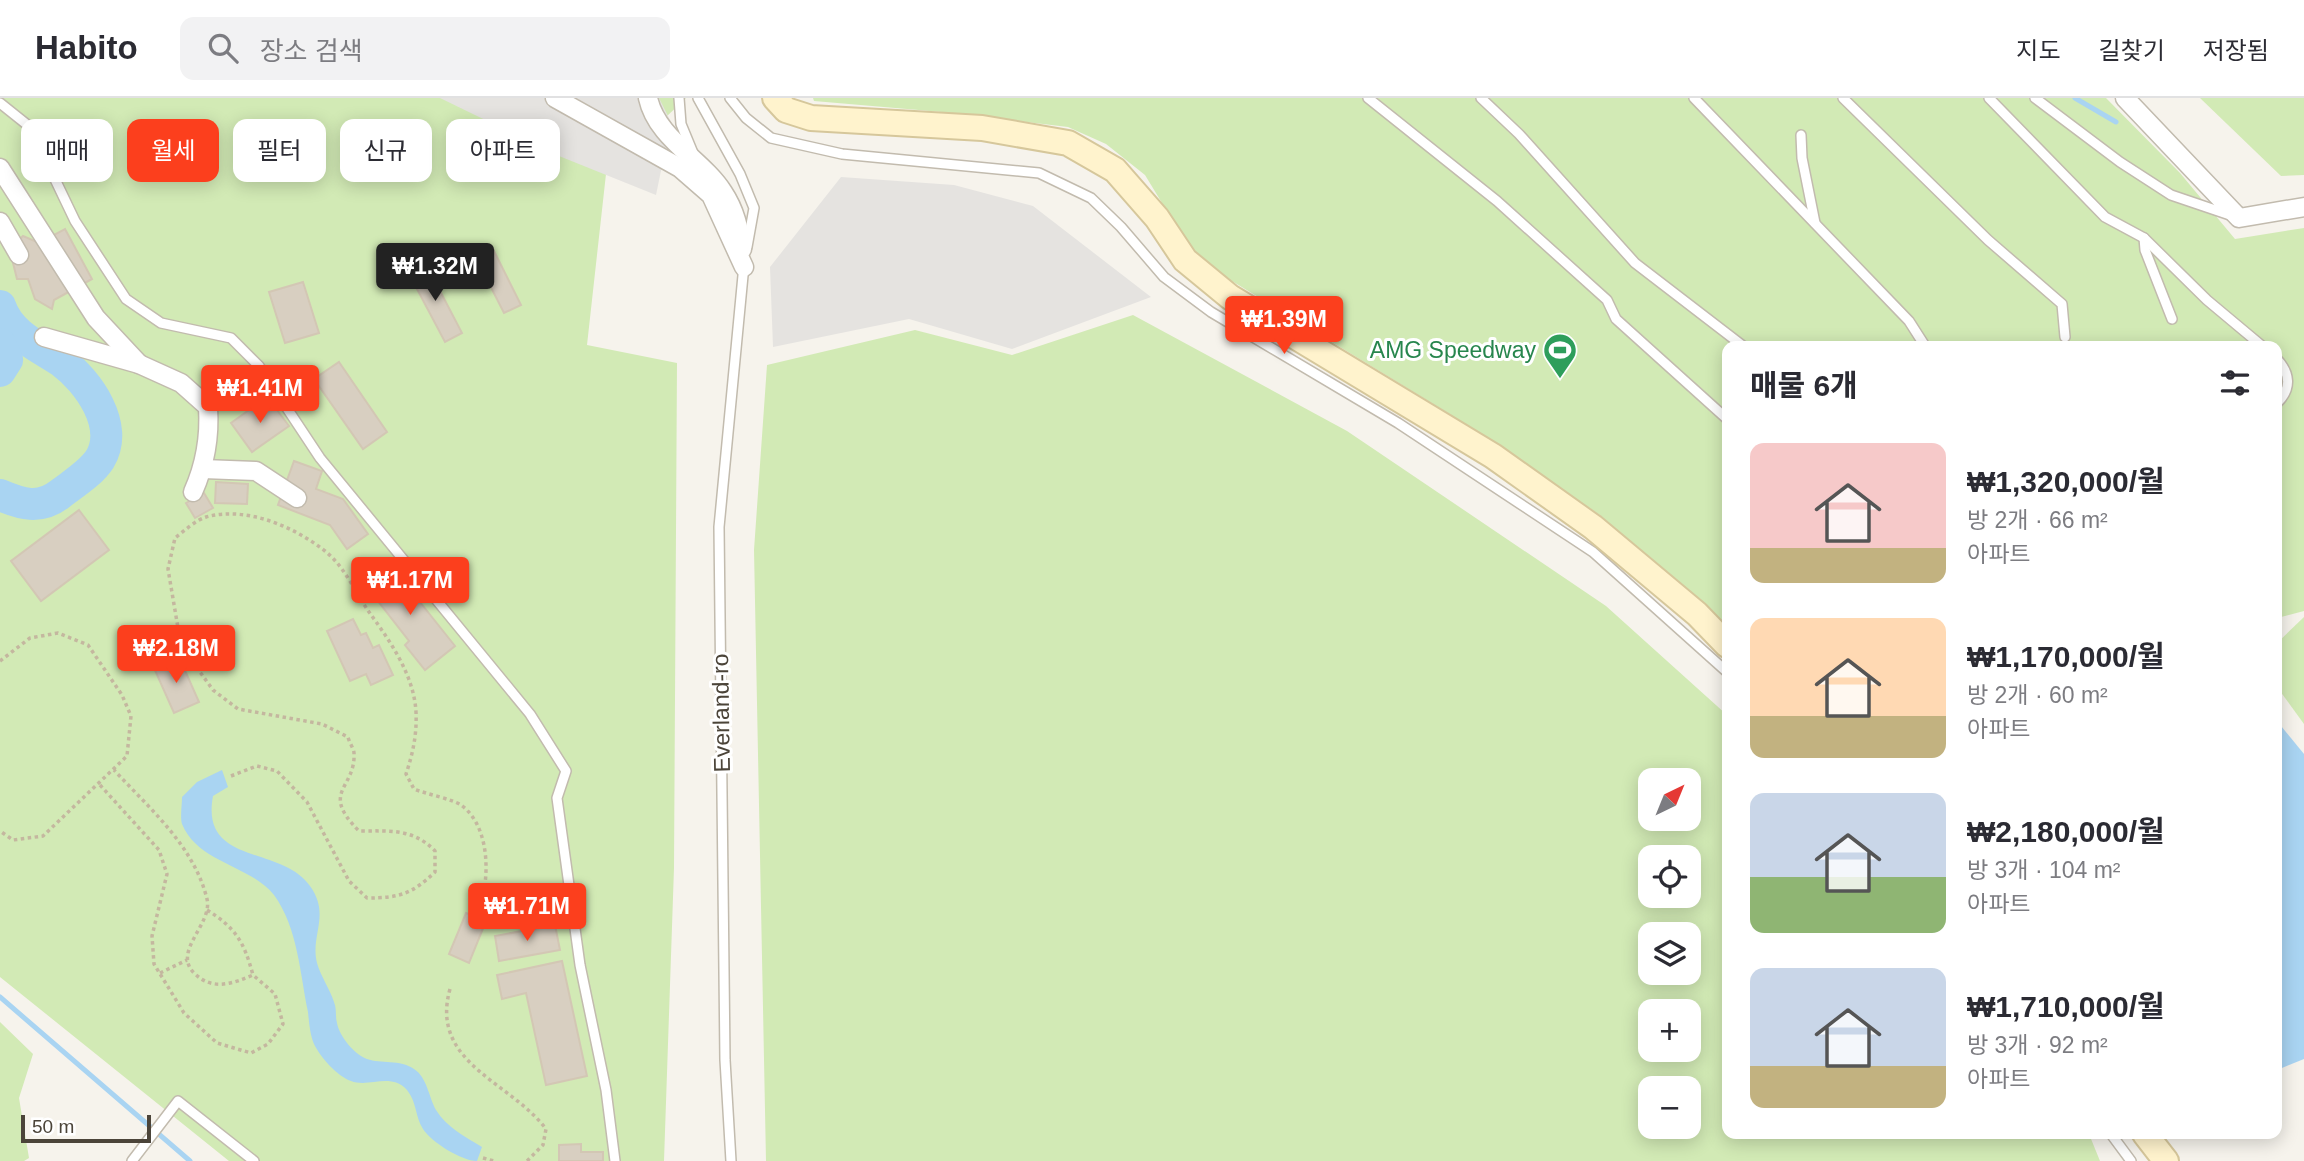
<!DOCTYPE html>
<html lang="ko">
<meta charset="utf-8">
<style>
body{margin:0;font-family:Arial,"Noto Sans KR",sans-serif;background:#f2f2f3;color:#2b2b33;height:100vh;display:flex;flex-direction:column;font-size:26px;white-space:nowrap}
*{box-sizing:border-box;margin:0}
p{font-size:23px;color:#7c7c81}
.icon{flex:none;width:38px;height:38px;fill:none;stroke:currentColor;stroke-width:2;stroke-linecap:round;stroke-linejoin:round}
.map{position:relative;flex:1;overflow:hidden}
.side{position:absolute;left:1722px;top:243px;width:560px;height:798px;display:flex;flex-direction:column;background:#fff;border-radius:14px;box-shadow:0 4px 18px #0003}
.side>*{flex:none}
.banner{position:absolute;left:21px;top:21px;width:665px;height:63px;display:flex;gap:14px}
.needle{width:46px;rotate:43deg}
.tools{position:absolute;left:1638px;top:670px;display:grid;gap:14px}
.tools a{display:grid;place-items:center;width:63px;height:63px;border-radius:14px;background:#fff;box-shadow:0 4px 18px #0003;font-size:35px}
.scale{position:absolute;left:21px;bottom:18px;width:130px;box-sizing:border-box;padding-left:7px;border:4px solid #4b4439;border-top:0;font-size:19px;line-height:24px;white-space:nowrap;color:#4b4439;-webkit-text-stroke:5px #fff;paint-order:stroke}
.price{position:absolute;translate:-50% -60px;padding:0 16px;border-radius:7px;background:#fc3f1d;color:#fff;font-size:23px;line-height:46px;filter:drop-shadow(0 2px 4px #0008)}
.price::after{content:'';position:absolute;left:50%;top:42px;width:21px;height:16px;margin-left:-10px;background:inherit;clip-path:polygon(0 0,100% 0,50% 100%)}
.price.selected{background:#222;color:#fff}
ul{padding:0;list-style:none}
li{display:flex;align-items:center;gap:21px;height:175px;padding:0 28px}
li span{display:grid;place-items:center;flex:none;width:196px;height:140px;border-radius:14px;color:#555}
li>.icon{margin-inline-start:auto}
span .icon{width:84px;height:84px;fill:#fffc;stroke-width:1}
li b{font-size:30px}
h2{display:flex;justify-content:space-between;align-items:center;height:84px;padding:0 28px;font-size:30px}
.tag{padding:0 24px;border-radius:14px;background:#fff;box-shadow:0 4px 18px #0003;font-size:24px;line-height:63px}
.tag.selected{background:#fc3f1d;color:#fff}
header{display:flex;align-items:center;gap:42px;box-sizing:border-box;height:98px;padding:0 35px;background:#fff;border-bottom:2px solid #e1e1e2}
header strong{font-size:33px}
nav{display:flex;gap:38px;margin-inline-start:auto;font-size:24px}
.search{width:490px;height:63px;background:#f2f2f3;display:flex;align-items:center;gap:18px;box-sizing:border-box;padding:0 24px;border-radius:14px;color:#7c7c81;font-size:26px}
.map>svg:first-child{display:block}
.green{fill:#d2eab5;fill-rule:evenodd}
.parking{fill:#e5e3e0}
.water{fill:#a9d4f2}
.lines{fill:none;stroke-linecap:round;stroke-linejoin:round}
.stream{stroke:#a9d4f2;stroke-width:5}
.river{stroke:#a9d4f2;stroke-width:32}
.building{fill:#d8cfc1;stroke:#d3c7b4;stroke-width:2}
.lane-casing{stroke:#c2bbae;stroke-width:12}
.street-casing{stroke:#c2bbae;stroke-width:21}
.secondary-casing{stroke:#d6c79b;stroke-width:28}
.path{stroke:#c4b79f;stroke-width:3.5;stroke-dasharray:3.5 3.5;stroke-linecap:butt}
.lane{stroke:#fff;stroke-width:9}
.street{stroke:#fff;stroke-width:18}
.secondary{stroke:#fff3cd;stroke-width:24}
.labels{text-anchor:middle;stroke-width:6;stroke-linejoin:round;paint-order:stroke}
.leisure-label{font-size:23px;fill:#27864d;stroke:#fff;text-anchor:end}
.street-label{font-size:23px;fill:#4b4439;stroke:#fff}
</style>
<header>
<strong>Habito</strong>
<div class="search"><svg class="icon" aria-label="search" viewBox="0 0 24 24"><circle cx="10" cy="10" r="6"/><path d="M15 15l6 6"/></svg>장소 검색</div>
<nav><a>지도</a><a>길찾기</a><a>저장됨</a></nav>
</header>
<div class="map">
<svg width="2304" height="1063" viewBox="0 0 2304 1063">
<rect width="100%" height="100%" fill="#f6f3ec"/>
<!-- green -->
<g class="green">
<path d="M0,0H686L606,76L587,247L677,265L674,770L664,1063H229L0,879Z"/>
<path d="M813,0H2106L2180,75L2235,141L2304,130V513L2277,520V248H1727V530L1600,417L1448,315L1196,161L1145,77L1106,46L1068,29L942,14L814,3Z"/>
<path d="M2200,0H2304V77L2281,78Z"/>
<path d="M1133,217L1347,333L1606,508L1727,617V1036H2089L2100,1063H766L754,452L767,267L915,232L1012,257ZM1689,682V721H1650V682ZM1650,760H1689V798H1650ZM1689,836V875H1650V836ZM1650,914H1689V952H1650ZM1689,990V1029H1650V990Z"/>
<path d="M2304,519V626L2277,589V545Z"/>
<path d="M0,924L33,956L19,1000L29,1060L24,1063H0Z"/>
</g>
<!-- parking -->
<g class="parking">
<path d="M440,0H659L671,24L656,97L559,58Z"/>
<path d="M841,79L954,87L1033,108L1151,199L1012,251L909,221L773,249L770,169Z"/>
</g>
<!-- water -->
<g class="water">
<path d="M2277,623L2304,656V961L2277,972Z"/>
<path d="M222,672L228,689L213,698C200,768 281,747 310,788C331,817 310,837 317,865C321,879 330,891 334,904C337,911 335,918 337,925C339,938 355,957 367,961C381,966 400,961 414,971C427,979 429,1000 436,1012C446,1029 466,1039 482,1049L477,1063C462,1063 431,1044 423,1031C415,1019 417,1004 407,992C391,974 369,990 351,983C337,978 320,959 314,946C310,937 309,924 308,914C300,876 298,830 274,797C250,767 198,765 182,726C180,719 182,707 182,699L197,684Z"/>
</g>
<g class="lines">
<!-- stream -->
<g class="stream">
<path d="M2075,0L2116,24"/>
<path d="M0,899L190,1063"/>
</g>
<!-- river -->
<g class="river">
<path d="M0,208C10,237 38,248 62,264C88,283 120,328 100,361C91,375 73,386 60,396C40,412 21,406 0,397"/>
<path d="M0,246L7,262L0,273"/>
</g>
</g>
<!-- building -->
<g class="building">
<path d="M65,131L92,181L54,202L52,211L35,201L28,181H17L12,161L14,146L23,138L39,145Z"/>
<path d="M493,151L521,207L504,215L476,160Z"/>
<path d="M426,166L462,235L445,244L409,176Z"/>
<path d="M303,184L319,235L285,245L269,194Z"/>
<path d="M339,264L387,334L363,351L314,281Z"/>
<path d="M267,299L289,328L252,354L231,325Z"/>
<path d="M294,363L322,373L316,391L343,401L368,436L347,451L330,427L278,407Z"/>
<path d="M216,384L248,386L247,406L215,405Z"/>
<path d="M204,395L213,410L195,420L186,405Z"/>
<path d="M79,412L109,452L41,503L11,463Z"/>
<path d="M392,469L455,548L425,572L405,547L409,543L363,484L379,471L383,477Z"/>
<path d="M353,521L361,537L366,535L373,550L379,547L393,577L371,587L366,576L350,583L327,533Z"/>
<path d="M179,559L199,604L174,615L154,570Z"/>
<path d="M466,815L486,823L469,865L449,856Z"/>
<path d="M555,827L560,852L499,863L495,838Z"/>
<path d="M562,863L587,978L546,987L526,895L502,901L497,877Z"/>
<path d="M581,1046V1054H603V1063H559V1047Z"/>
</g>
<g class="lines">
<!-- lane casing -->
<g class="lane-casing">
<g id="lane">
<path d="M679,0L681,26L693,55"/>
<path d="M698,0L740,76L754,110L747,149"/>
<path d="M730,0L746,20L771,40L842,56L1039,75L1091,100L1121,129L1164,179L1211,214L1398,325L1593,454L1727,574"/>
<path d="M1368,0L1497,103L1607,202L1616,221L1727,321"/>
<path d="M1481,0L1519,36L1635,165L1743,248"/>
<path d="M1694,0L1909,223L1925,248"/>
<path d="M1843,0L1988,142L2062,206L2065,239"/>
<path d="M1989,0L2105,119L2144,140L2207,202L2262,248"/>
<path d="M2035,0L2120,64L2171,97L2230,117"/>
<path d="M0,5L30,29L75,123L126,201L161,225L231,240L259,268L320,360L530,616L566,673L557,700L580,867L606,992L615,1063"/>
<path d="M1801,37L1802,60L1815,125"/>
<path d="M2144,140L2145,152L2172,221"/>
<path d="M2277,261C2290,275 2292,291 2277,305"/>
<path d="M2111,1036L2131,1063"/>
<path d="M132,1063L178,1003L254,1063"/>
<path d="M731,1063L725,962L719,429L744,167"/>
</g>
</g>
<!-- street casing -->
<g class="street-casing">
<g id="street">
<path d="M555,0L680,70L711,97L744,169"/>
<path d="M648,0C657,41 702,61 723,94C735,112 739,130 742,151"/>
<path d="M2125,0L2239,120L2304,109"/>
<path d="M0,70L96,220L139,266"/>
<path d="M0,124L19,157"/>
<path d="M44,239L139,266L181,285L208,309C210,339 206,365 193,394"/>
<path d="M203,371L256,373L297,400"/>
</g>
</g>
<!-- secondary casing -->
<g class="secondary-casing">
<g id="secondary">
<path d="M775,0L786,12L811,20L982,30L1068,45L1115,72L1157,120L1185,162L1230,199L1493,358L1593,429L1697,516L1727,547"/>
<path d="M2145,1036L2166,1063"/>
</g>
</g>
<!-- path -->
<g class="path">
<path d="M0,563L30,540L58,535L88,547L122,597L131,618L127,658L43,738L13,742L0,733"/>
<path d="M231,678L257,668L277,673L307,704L349,783L367,800C399,800 412,796 435,774V753C413,730 389,733 359,733C319,693 356,691 354,655C354,651 349,644 348,639L322,626L238,611L213,592L192,563L178,530L168,471L175,440C184,433 196,422 206,419C246,408 293,428 325,453C345,469 355,494 369,514C390,543 414,577 416,614C417,636 413,655 406,676L414,691C426,696 452,701 461,707C486,725 489,765 484,792"/>
<path d="M100,687L159,752L167,776L152,838L154,866L184,915L217,945L251,955L268,946L283,926L275,896L253,877C232,886 212,893 194,875C172,853 213,826 207,801C194,748 150,711 114,672"/>
<path d="M207,812C236,830 244,844 253,877"/>
<path d="M160,875L187,862"/>
<path d="M450,891C429,965 511,984 546,1031L543,1047L527,1063"/>
<path d="M483,1060L494,1063"/>
</g>
<!-- lane -->
<use href="#lane" class="lane"/>
<!-- street -->
<use href="#street" class="street"/>
<!-- secondary -->
<use href="#secondary" class="secondary"/>
</g>
<!-- icons -->
<defs>
<g id="stadium-pin" transform="scale(1.75)"><path d="M0 17L-7.5 6A9.5 9.5 0 1 1 7.5 6Z" fill="#2e9e5b" stroke="#fff"/><path d="M0-5a6.5 5 0 1 0 0 10a6.5 5 0 1 0 0-10ZM-3.5-1.8h7v3.6h-7Z" fill="#fff"/></g>
</defs>
<g fill-rule="evenodd">
<use href="#stadium-pin" x="1560" y="252"/>
</g>
<g class="labels">
<!-- leisure labels -->
<g class="leisure-label">
<text x="1536" y="260">AMG Speedway</text>
</g>
<!-- street labels -->
<g class="street-label">
<text transform="translate(721 615) rotate(-91)" y="8">Everland-ro</text>
</g>
</g>
</svg>
<div class="tools">
<a><svg class="needle" viewBox="-14 -14 28 28"><path d="M0-13l5 13h-10z" fill="#e53935"/><path d="M0 13l5-13h-10z" fill="#7c7c81"/></svg></a>
<a><svg class="icon" aria-label="locate" viewBox="0 0 24 24"><circle cx="12" cy="12" r="6"/><path d="M12 2v4M12 18v4M2 12h4M18 12h4"/></svg></a>
<a><svg class="icon" aria-label="layers" viewBox="0 0 24 24"><path d="M12 4l9 5-9 5-9-5zM3 14l9 5 9-5"/></svg></a>
<a>+</a>
<a>−</a>
</div>
<div class="scale">50 m</div>
<b class="price selected" style="left:435px;top:205px">₩1.32M</b>
<b class="price" style="left:1284px;top:258px">₩1.39M</b>
<b class="price" style="left:260px;top:327px">₩1.41M</b>
<b class="price" style="left:410px;top:519px">₩1.17M</b>
<b class="price" style="left:176px;top:587px">₩2.18M</b>
<b class="price" style="left:527px;top:845px">₩1.71M</b>
<div class="banner">
<a class="tag">매매</a>
<a class="tag selected">월세</a>
<a class="tag">필터</a>
<a class="tag">신규</a>
<a class="tag">아파트</a>
</div>
<section class="side">
<h2>매물 6개<svg class="icon" aria-label="filters" viewBox="0 0 24 24"><path d="M4 7h16M4 17h16"/><circle cx="9" cy="7" r="2"/><circle cx="15" cy="17" r="2"/></svg></h2>
<ul>
<li><span style="background:linear-gradient(#f6c9c9 75%,#c2b280 0)"><svg class="icon" aria-label="home" viewBox="0 0 24 24"><path d="M3 11l9-7 9 7M6 9v11h12V9"/></svg></span><div><b>₩1,320,000/월</b><p>방 2개 · 66 m²</p><p>아파트</p></div></li>
<li><span style="background:linear-gradient(#ffd9b3 70%,#c2b280 0)"><svg class="icon" aria-label="home" viewBox="0 0 24 24"><path d="M3 11l9-7 9 7M6 9v11h12V9"/></svg></span><div><b>₩1,170,000/월</b><p>방 2개 · 60 m²</p><p>아파트</p></div></li>
<li><span style="background:linear-gradient(#c9d6e8 60%,#8fb573 0)"><svg class="icon" aria-label="home" viewBox="0 0 24 24"><path d="M3 11l9-7 9 7M6 9v11h12V9"/></svg></span><div><b>₩2,180,000/월</b><p>방 3개 · 104 m²</p><p>아파트</p></div></li>
<li><span style="background:linear-gradient(#c9d6e8 70%,#c2b280 0)"><svg class="icon" aria-label="home" viewBox="0 0 24 24"><path d="M3 11l9-7 9 7M6 9v11h12V9"/></svg></span><div><b>₩1,710,000/월</b><p>방 3개 · 92 m²</p><p>아파트</p></div></li>
</ul>
</section>
</div>
